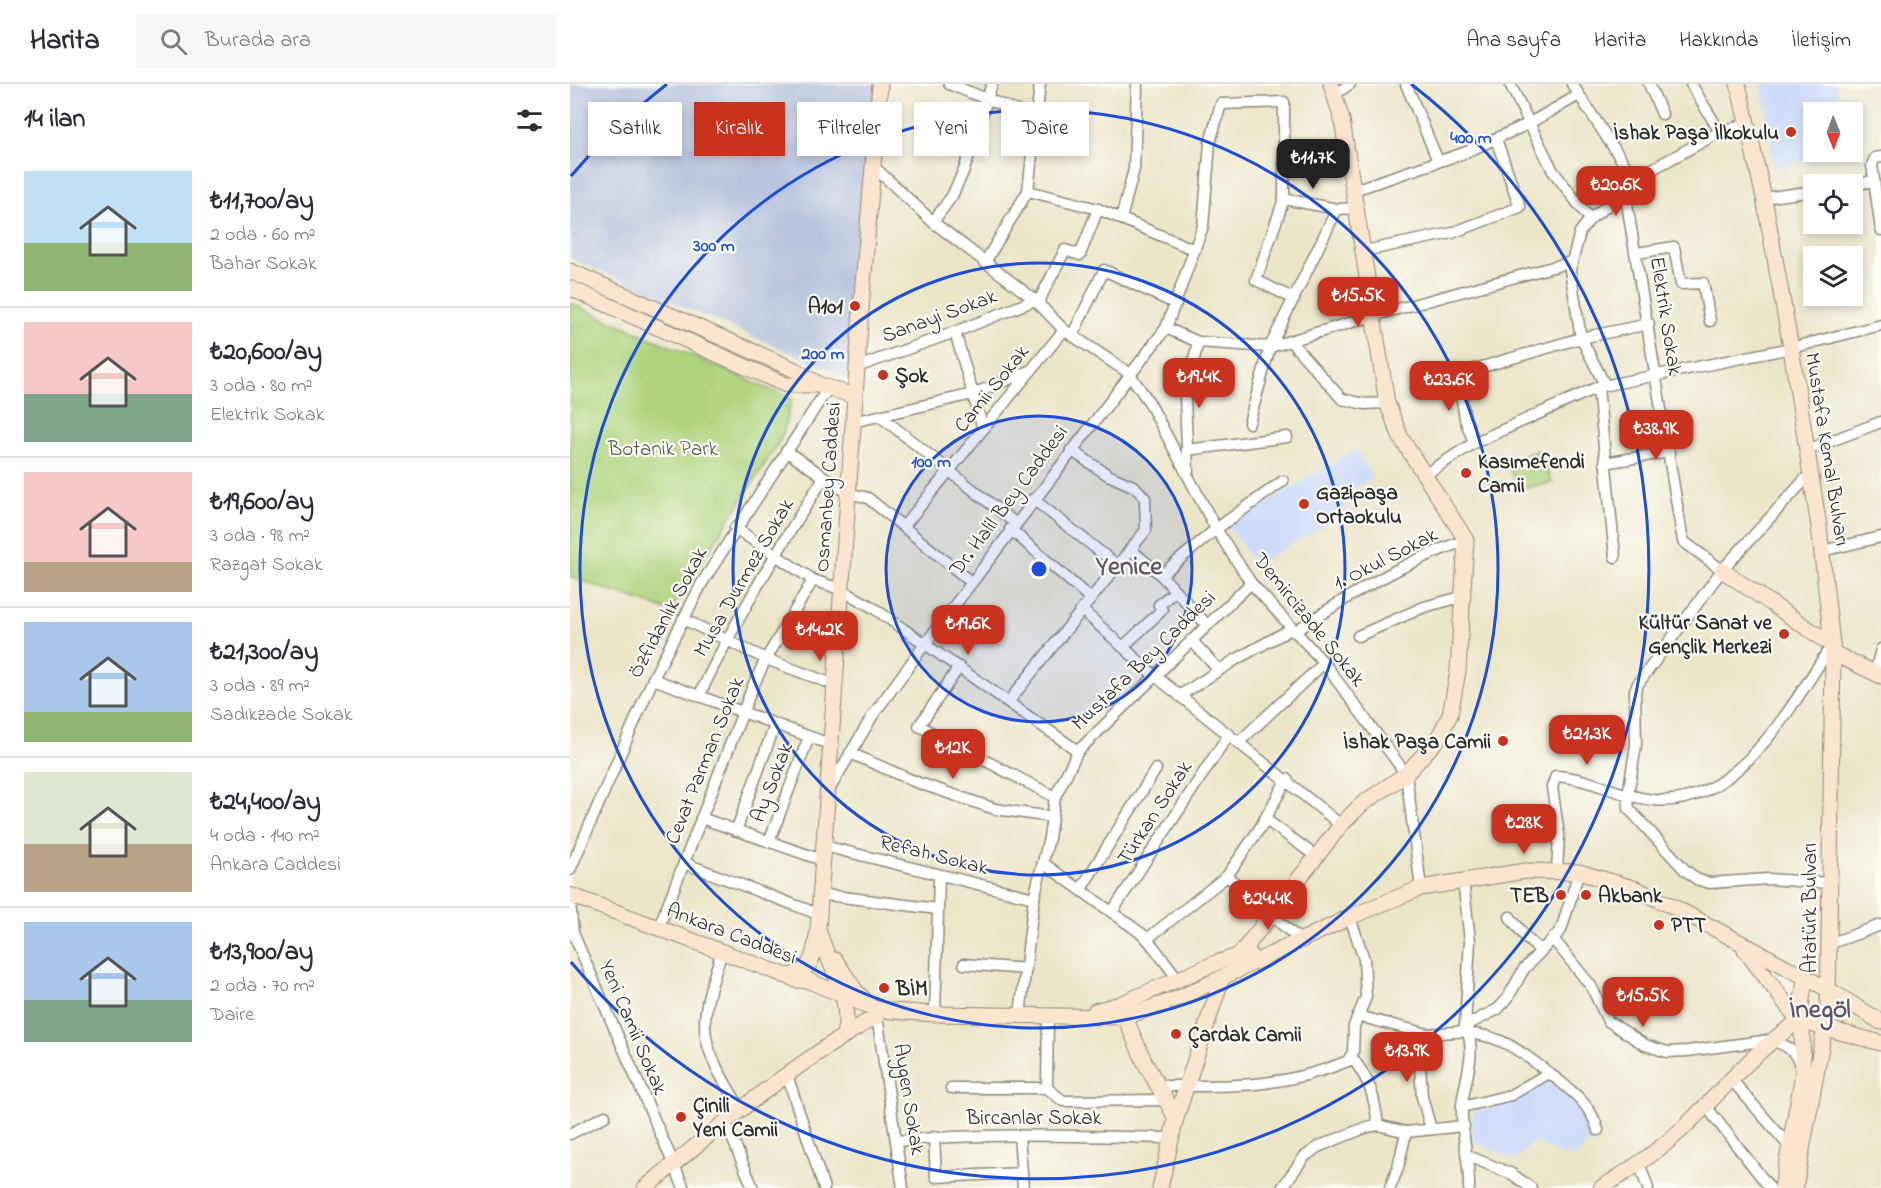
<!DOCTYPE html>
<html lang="tr">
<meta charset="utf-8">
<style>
body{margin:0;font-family:"Indie Flower",sans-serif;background:#f7f7f7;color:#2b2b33;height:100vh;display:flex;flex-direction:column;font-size:22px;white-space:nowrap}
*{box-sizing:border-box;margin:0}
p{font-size:20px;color:#7c7c81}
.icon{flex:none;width:33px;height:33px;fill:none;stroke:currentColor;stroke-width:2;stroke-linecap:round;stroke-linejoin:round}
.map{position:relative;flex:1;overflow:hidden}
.sheet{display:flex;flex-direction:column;background:#fff;width:570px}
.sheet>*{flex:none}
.hud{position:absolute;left:18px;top:18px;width:570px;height:54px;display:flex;gap:12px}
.needle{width:39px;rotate:179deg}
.controls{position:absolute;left:1233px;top:18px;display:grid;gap:12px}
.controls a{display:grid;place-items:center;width:60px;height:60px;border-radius:0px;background:#fff;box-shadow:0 3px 9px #0003;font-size:30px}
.price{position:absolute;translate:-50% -51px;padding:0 14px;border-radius:12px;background:#c8321e;color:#fff;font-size:20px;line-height:39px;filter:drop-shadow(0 2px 3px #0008)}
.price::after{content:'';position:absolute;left:50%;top:36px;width:18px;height:14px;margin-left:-9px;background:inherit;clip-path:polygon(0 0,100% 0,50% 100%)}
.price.on{background:#222;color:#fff}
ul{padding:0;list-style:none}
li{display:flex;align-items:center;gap:18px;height:150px;padding:0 24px}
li+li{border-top:2px solid #e1e1e2}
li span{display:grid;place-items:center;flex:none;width:168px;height:120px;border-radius:0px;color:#555}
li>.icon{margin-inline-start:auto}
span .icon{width:72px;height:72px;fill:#fffc;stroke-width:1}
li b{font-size:26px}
h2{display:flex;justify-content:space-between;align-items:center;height:72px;padding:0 24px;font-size:26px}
.tag{padding:0 21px;border-radius:0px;background:#fff;box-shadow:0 3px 9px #0003;font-size:21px;line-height:54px}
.tag.on{background:#c8321e;color:#fff}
header{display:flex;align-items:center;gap:36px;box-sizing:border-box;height:84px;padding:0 30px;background:#fff;border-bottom:2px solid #e1e1e2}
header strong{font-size:28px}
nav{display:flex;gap:33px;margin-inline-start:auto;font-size:21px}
.search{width:420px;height:54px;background:#f7f7f7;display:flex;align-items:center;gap:15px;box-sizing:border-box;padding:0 21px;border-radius:0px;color:#7c7c81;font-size:22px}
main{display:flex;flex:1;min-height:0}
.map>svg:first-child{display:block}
.built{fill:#cddbfa}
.industrial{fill:#b9c5de}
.green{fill:#aed37c;stroke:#6c7f54;stroke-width:1.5}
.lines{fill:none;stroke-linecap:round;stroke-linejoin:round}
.street-casing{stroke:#8c887a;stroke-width:13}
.secondary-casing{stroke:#8c887a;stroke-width:17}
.street{stroke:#fff;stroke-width:10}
.secondary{stroke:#fce5cf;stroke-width:15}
.ring{fill:none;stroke:#1d4ed8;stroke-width:3}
.poi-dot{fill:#c8321e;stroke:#fdfcf7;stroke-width:2}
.labels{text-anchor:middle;stroke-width:4.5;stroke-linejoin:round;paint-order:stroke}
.poi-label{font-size:21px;font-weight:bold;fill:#2b2b2b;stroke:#fdfcf7;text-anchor:start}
.street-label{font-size:21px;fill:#2b2b2b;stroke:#fdfcf7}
.park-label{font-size:21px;fill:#525d43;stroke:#fdfcf7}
.district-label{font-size:27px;font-weight:bold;fill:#5e556a;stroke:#fdfcf7}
.centre{fill:#1d4ed8;stroke:#fdfcf7;stroke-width:3}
.ring-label{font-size:18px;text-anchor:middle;font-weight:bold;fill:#1d4ed8;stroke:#fdfcf7;stroke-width:4.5;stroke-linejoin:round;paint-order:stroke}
</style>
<header>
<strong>Harita</strong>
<div class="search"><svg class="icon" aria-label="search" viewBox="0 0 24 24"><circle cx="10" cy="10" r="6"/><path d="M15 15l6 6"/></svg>Burada ara</div>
<nav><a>Ana sayfa</a><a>Harita</a><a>Hakkında</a><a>İletişim</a></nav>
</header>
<main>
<section class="sheet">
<h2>14 ilan<svg class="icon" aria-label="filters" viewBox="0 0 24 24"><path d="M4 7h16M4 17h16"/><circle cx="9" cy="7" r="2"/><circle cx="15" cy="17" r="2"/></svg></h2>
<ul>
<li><span style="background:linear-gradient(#bfe0f5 60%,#8fb573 0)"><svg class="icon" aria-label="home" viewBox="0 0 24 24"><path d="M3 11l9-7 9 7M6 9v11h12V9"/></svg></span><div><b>₺11,700/ay</b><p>2 oda · 60 m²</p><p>Bahar Sokak</p></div></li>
<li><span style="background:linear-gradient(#f6c9c9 60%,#7fa58c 0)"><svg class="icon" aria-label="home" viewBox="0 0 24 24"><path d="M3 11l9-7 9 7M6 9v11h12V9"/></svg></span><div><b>₺20,600/ay</b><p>3 oda · 80 m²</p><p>Elektrik Sokak</p></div></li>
<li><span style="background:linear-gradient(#f6c9c9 75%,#b9a48a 0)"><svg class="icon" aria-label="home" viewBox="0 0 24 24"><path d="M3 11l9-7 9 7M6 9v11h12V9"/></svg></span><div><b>₺19,600/ay</b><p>3 oda · 98 m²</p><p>Razgat Sokak</p></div></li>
<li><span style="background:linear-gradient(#a9c7e8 75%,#8fb573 0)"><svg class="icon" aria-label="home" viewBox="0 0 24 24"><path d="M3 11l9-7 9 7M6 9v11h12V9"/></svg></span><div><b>₺21,300/ay</b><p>3 oda · 89 m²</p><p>Sadıkzade Sokak</p></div></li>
<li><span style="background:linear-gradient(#dfe7d0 60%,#b9a48a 0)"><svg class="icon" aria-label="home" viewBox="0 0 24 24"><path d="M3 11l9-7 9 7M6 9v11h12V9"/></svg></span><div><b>₺24,400/ay</b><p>4 oda · 140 m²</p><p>Ankara Caddesi</p></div></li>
<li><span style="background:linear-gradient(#a9c7e8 65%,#7fa58c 0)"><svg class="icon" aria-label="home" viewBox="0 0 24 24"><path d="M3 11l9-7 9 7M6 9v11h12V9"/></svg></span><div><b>₺13,900/ay</b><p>2 oda · 70 m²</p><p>Daire</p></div></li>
</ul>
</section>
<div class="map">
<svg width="1311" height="1104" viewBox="0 0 1311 1104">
<rect width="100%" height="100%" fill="#fdfcf7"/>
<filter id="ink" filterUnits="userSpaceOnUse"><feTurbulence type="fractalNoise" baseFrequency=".0167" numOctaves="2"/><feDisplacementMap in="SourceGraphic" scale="12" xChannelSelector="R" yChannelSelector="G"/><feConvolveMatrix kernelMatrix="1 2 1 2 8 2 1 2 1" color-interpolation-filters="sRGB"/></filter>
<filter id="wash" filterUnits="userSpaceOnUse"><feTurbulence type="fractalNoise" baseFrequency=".008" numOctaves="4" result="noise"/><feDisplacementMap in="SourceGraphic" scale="24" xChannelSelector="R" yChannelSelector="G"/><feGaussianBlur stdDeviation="1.35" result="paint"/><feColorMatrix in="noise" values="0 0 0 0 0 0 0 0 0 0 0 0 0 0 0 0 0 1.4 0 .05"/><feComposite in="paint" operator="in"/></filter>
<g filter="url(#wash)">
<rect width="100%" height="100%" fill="#ece6c9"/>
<!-- built -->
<g class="built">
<path d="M1192,0H1266L1270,28H1244V68H1276V71L1204,84Z"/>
<path d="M787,365L802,394L770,412L778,427L686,481L658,442Z"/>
<path d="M982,995L1012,1025L1026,1058L1012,1063L1013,1067L1002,1074L963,1058L945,1076L902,1057L901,1040L904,1028L927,1022Z"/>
</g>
<!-- industrial -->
<path class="industrial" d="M0,0H311L280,294L0,174Z"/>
<!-- green -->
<g class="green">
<path d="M0,219L222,315L212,353L100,527L0,493Z"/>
<path d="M969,366L982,399L949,405L936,377Z"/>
</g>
</g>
<g filter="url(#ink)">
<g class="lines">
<!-- street casing -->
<g class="street-casing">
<g id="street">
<path d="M379,0L467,35"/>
<path d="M836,0L868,77"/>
<path d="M940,0L983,87L1020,135"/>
<path d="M1002,0L1064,95"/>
<path d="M1079,0L1092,30"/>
<path d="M1121,0L1150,48"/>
<path d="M764,11L780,0"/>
<path d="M1311,73L1305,74L1302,81L1311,146"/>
<path d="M303,82L363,138L465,216L494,246L559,289L579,318L646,445L681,499L754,579L836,690L851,804"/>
<path d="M1282,101L1304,97"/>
<path d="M784,106L894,69L958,40L1009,11"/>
<path d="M458,107L528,125L625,166"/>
<path d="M1055,108L1113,457L1152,486"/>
<path d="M1194,114L1244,107"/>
<path d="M714,115L767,125L787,124"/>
<path d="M551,135L564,85L567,0"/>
<path d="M363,138L382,112L394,86L422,0"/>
<path d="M794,167L882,149L950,123L926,55"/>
<path d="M1067,169L1104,163L1111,200L1133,199L1140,237"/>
<path d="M415,178L458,107L470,0"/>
<path d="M468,219L495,166L510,171L528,125"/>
<path d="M596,244L628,258L700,263L802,232L1001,178"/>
<path d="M385,248L413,345"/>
<path d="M502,252L534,186L606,220"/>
<path d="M721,258L772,315L795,320L817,319"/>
<path d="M287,283L385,248L465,216"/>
<path d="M1035,301L1011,254L1000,186L1010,148L1020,135L1055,108L1064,95L1150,48L1176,40"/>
<path d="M1028,303L1045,473"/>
<path d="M310,332L445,439"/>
<path d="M283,338L403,310L461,286"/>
<path d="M679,339L700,263L767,125"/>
<path d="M904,359L895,335L888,290L1011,254L1079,240"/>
<path d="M617,366L717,353"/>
<path d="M1237,366L1311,338"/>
<path d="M216,367L278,409L298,414L401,498"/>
<path d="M1035,379L1099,368"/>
<path d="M618,387L615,313L628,258"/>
<path d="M1241,389L1152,486L1068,600L1065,606L1066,661L1058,711L1059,725L1115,786L1128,796L1140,799L1198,795L1260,799"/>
<path d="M854,391L904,359L1028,303L1221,264L1311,241"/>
<path d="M463,415L547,481"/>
<path d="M334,442L494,246"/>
<path d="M165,444L243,496L270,505L302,523L508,667"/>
<path d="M440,445L521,515"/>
<path d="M560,465L591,491L637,541"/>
<path d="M1252,467L1311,453"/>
<path d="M591,491L646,445L713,397"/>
<path d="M512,526L584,591L771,741"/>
<path d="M113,535L196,575L265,601"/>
<path d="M724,548C778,512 833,478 896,456"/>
<path d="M788,552L854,523L891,513"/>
<path d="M621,556L649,586"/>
<path d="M553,563L592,526L589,521L605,507"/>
<path d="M389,583L349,642L485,713"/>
<path d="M1305,589L1311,565"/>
<path d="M83,595L262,661"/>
<path d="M129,612C165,537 208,465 253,395"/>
<path d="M609,612L665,576L721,545"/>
<path d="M439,617L576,446L575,414L565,403L538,391L501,366"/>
<path d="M669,658L754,579"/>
<path d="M280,669L346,698L425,725L482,733"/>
<path d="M259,706L303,631L355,560L596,244L633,142L640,59L651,20L714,18V115L686,196L724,215"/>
<path d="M131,734L252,776"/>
<path d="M695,735L747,773"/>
<path d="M166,747L205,641"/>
<path d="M199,758L239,653"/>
<path d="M254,762L464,814"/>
<path d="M114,779L248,830"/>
<path d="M473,779L575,852L609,896"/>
<path d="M0,786L83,595L132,499L258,304"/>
<path d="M987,787L989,751L982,703L986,692C1021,694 1050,713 1084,716C1167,725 1223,619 1262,561"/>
<path d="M657,792L731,857"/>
<path d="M893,796L900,857L895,942C908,967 895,994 892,1020C890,1047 900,1076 899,1104"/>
<path d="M511,805L586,685"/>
<path d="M249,810L367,825"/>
<path d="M0,818L3,849L114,1104"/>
<path d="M542,828L659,650"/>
<path d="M940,833L957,855L971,867"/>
<path d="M89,843L183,602L196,575L243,496"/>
<path d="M577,855L657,792L690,744L717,695"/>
<path d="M984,856L1021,902L1038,937L1075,961L1097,968L1117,967L1200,956C1215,960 1226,966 1230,982"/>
<path d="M1259,860L1311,841"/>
<path d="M152,868C125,946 129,958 172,1027"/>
<path d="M394,880L456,885"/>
<path d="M365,930L369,792"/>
<path d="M450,931L464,814L479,754L485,713L508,667L681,499"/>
<path d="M307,932L333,1104"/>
<path d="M788,932L858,950L898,947"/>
<path d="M895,942L928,925L937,915L954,885L991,846L1009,788"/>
<path d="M848,948L852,1013L861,1045"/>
<path d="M899,950C931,950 955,971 979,989"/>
<path d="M781,972C800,997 804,1010 808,1041"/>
<path d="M217,991L254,1104"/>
<path d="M1160,994L1219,1062"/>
<path d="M587,1002C657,1002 711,1005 778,977L783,968L784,942L796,913L794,875L780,833"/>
<path d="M381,1004H477L493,1017L594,1016"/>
<path d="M477,1004L478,932"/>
<path d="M1135,1021L1200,1104"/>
<path d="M892,1023L941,1011L979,989C1000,1005 1021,1020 1028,1046"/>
<path d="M156,1039L183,1104"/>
<path d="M0,1050L35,1032"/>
<path d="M364,1053L366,1093L452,1089L449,1052"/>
<path d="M327,1057C418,1048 510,1052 601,1054"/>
<path d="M898,1072L942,1090L961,1104"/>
<path d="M1069,1079L1078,1104"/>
<path d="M452,1089L453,1104"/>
<path d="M712,1104L734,1073L750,1062L797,1043L808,1041L836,1048L894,1042"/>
<path d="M820,1104L828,1084L836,1048"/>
</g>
</g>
<!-- secondary casing -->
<g class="secondary-casing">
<g id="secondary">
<path d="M1168,0L1194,114L1221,264L1249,443L1263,569L1258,926L1225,1104"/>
<path d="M0,187L223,285L250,301L284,312"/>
<path d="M0,204L216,301H249"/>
<path d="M1152,486L1262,561"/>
<path d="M1263,569L1311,592"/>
<path d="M0,811L225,895"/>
<path d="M250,851C260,883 283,917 274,951"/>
<path d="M1175,866L1229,937"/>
<path d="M671,869L771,741L792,720L836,690L867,656L880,631L888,587L896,456L831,354L817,319L772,36L761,0"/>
<path d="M265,876L285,906L297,919"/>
<path d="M216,892C243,891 245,867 248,845L292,212L310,0"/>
<path d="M226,896L239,897L306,925L322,927L365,930L555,933L609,914L780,833L851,804L955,787L1009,788L1066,805L1104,823L1259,906L1311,938"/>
<path d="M525,927L550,920L646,879L679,868"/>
<path d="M555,933L574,977L606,1034"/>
<path d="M75,1104C148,1043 224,979 307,932"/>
<path d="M590,1104L606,1034L652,894"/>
<path d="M1031,1104C1058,1087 1086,1069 1110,1047C1150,1010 1182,968 1229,937L1311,959"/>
<path d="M1212,1104L1233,990L1232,947L1229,937L1235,895"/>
</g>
</g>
<!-- street -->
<use href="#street" class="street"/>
<!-- secondary -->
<use href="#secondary" class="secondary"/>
</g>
</g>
<!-- distance rings -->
<circle cx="469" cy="485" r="153" fill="#1d4ed8" fill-opacity=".12"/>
<g class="ring">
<circle cx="469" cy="485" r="153"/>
<circle cx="469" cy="485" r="306"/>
<circle cx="469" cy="485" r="459"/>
<path d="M1 92A611 611 0 0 1 97 0M841 0A611 611 0 1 1 1 878"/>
</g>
<!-- markers -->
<g class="poi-dot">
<circle cx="1221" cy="48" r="6"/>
<circle cx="285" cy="222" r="6"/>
<circle cx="313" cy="291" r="6"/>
<circle cx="896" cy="389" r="6"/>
<circle cx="734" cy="420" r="6"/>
<circle cx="1214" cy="550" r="6"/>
<circle cx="933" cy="657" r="6"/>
<circle cx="991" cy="811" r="6"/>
<circle cx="1016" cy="811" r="6"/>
<circle cx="1089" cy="841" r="6"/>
<circle cx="314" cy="904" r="6"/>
<circle cx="606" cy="950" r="6"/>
<circle cx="111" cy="1033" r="6"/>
</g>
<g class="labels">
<!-- poi labels -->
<g class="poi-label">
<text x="1209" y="55" text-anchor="end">İshak Paşa İlkokulu</text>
<text x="273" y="229" text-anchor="end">A101</text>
<text x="325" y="298">Şok</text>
<text x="908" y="384">Kasımefendi<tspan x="908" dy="24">Camii</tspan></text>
<text x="746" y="415">Gazipaşa<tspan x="746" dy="24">Ortaokulu</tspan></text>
<text x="1202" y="545" text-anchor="end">Kültür Sanat ve<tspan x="1202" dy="24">Gençlik Merkezi</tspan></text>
<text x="921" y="664" text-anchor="end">İshak Paşa Camii</text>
<text x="979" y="818" text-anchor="end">TEB</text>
<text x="1028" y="818">Akbank</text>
<text x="1101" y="848">PTT</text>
<text x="326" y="911">BİM</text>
<text x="618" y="957">Çardak Camii</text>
<text x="123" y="1028">Çinili<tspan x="123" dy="24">Yeni Camii</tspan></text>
</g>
<!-- street labels -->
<g class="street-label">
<text transform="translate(369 231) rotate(-20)" y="7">Sanayi Sokak</text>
<text transform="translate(1097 232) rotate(81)" y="7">Elektrik Sokak</text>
<text transform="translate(421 304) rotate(-51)" y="7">Camii Sokak</text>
<text transform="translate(1258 365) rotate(81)" y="7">Mustafa Kemal Bulvarı</text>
<text transform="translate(257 403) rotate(-86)" y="7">Osmanbey Caddesi</text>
<text transform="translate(438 416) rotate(-53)" y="7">Dr. Halil Bey Caddesi</text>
<text transform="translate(815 474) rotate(-27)" y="7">1. Okul Sokak</text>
<text transform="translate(173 493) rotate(-60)" y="7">Musa Durmez Sokak</text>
<text transform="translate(97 528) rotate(-62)" y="7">Özfidanlık Sokak</text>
<text transform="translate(740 535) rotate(51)" y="7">Demircizade Sokak</text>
<text transform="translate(573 576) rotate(-44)" y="7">Mustafa Bey Caddesi</text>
<text transform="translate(134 676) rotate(-68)" y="7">Cevat Parman Sokak</text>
<text transform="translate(201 698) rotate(-69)" y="7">Ay Sokak</text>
<text transform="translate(584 728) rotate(-57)" y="7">Türkan Sokak</text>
<text transform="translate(364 770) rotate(14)" y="7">Refah Sokak</text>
<text transform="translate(1239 824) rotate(-90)" y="7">Atatürk Bulvarı</text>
<text transform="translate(162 849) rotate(21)" y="7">Ankara Caddesi</text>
<text transform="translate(64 943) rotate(67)" y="7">Yeni Camii Sokak</text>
<text transform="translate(340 1015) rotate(81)" y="7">Aygen Sokak</text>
<text x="464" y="1040">Bircanlar Sokak</text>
</g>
<!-- park labels -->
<g class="park-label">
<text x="93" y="371">Botanik Park</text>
</g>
<!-- district labels -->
<g class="district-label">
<text x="559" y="490">Yenice</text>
<text x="1250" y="933">İnegöl</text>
</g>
</g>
<circle cx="469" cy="485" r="9" class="centre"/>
<g class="ring-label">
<text x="901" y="59">400 m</text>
<text x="144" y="167">300 m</text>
<text x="253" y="275">200 m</text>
<text x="361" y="383">100 m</text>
</g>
</svg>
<div class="controls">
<a><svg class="needle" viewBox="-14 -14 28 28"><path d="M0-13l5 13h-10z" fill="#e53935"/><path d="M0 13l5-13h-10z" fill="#7c7c81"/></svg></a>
<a><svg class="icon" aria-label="locate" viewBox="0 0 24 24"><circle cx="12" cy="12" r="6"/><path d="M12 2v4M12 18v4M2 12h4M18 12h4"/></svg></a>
<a><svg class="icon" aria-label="layers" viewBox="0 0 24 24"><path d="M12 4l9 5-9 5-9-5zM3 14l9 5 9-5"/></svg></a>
</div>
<b class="price on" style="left:743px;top:106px">₺11.7K</b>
<b class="price" style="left:1046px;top:133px">₺20.6K</b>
<b class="price" style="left:788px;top:244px">₺15.5K</b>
<b class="price" style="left:629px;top:325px">₺19.4K</b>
<b class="price" style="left:879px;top:328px">₺23.6K</b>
<b class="price" style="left:1086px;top:377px">₺38.9K</b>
<b class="price" style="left:398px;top:572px">₺19.6K</b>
<b class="price" style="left:250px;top:578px">₺14.2K</b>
<b class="price" style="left:1017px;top:682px">₺21.3K</b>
<b class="price" style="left:383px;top:696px">₺12K</b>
<b class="price" style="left:954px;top:771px">₺28K</b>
<b class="price" style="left:698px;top:847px">₺24.4K</b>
<b class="price" style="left:1073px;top:944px">₺15.5K</b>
<b class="price" style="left:837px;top:999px">₺13.9K</b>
<div class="hud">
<a class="tag">Satılık</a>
<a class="tag on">Kiralık</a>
<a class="tag">Filtreler</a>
<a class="tag">Yeni</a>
<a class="tag">Daire</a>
</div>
</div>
</main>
